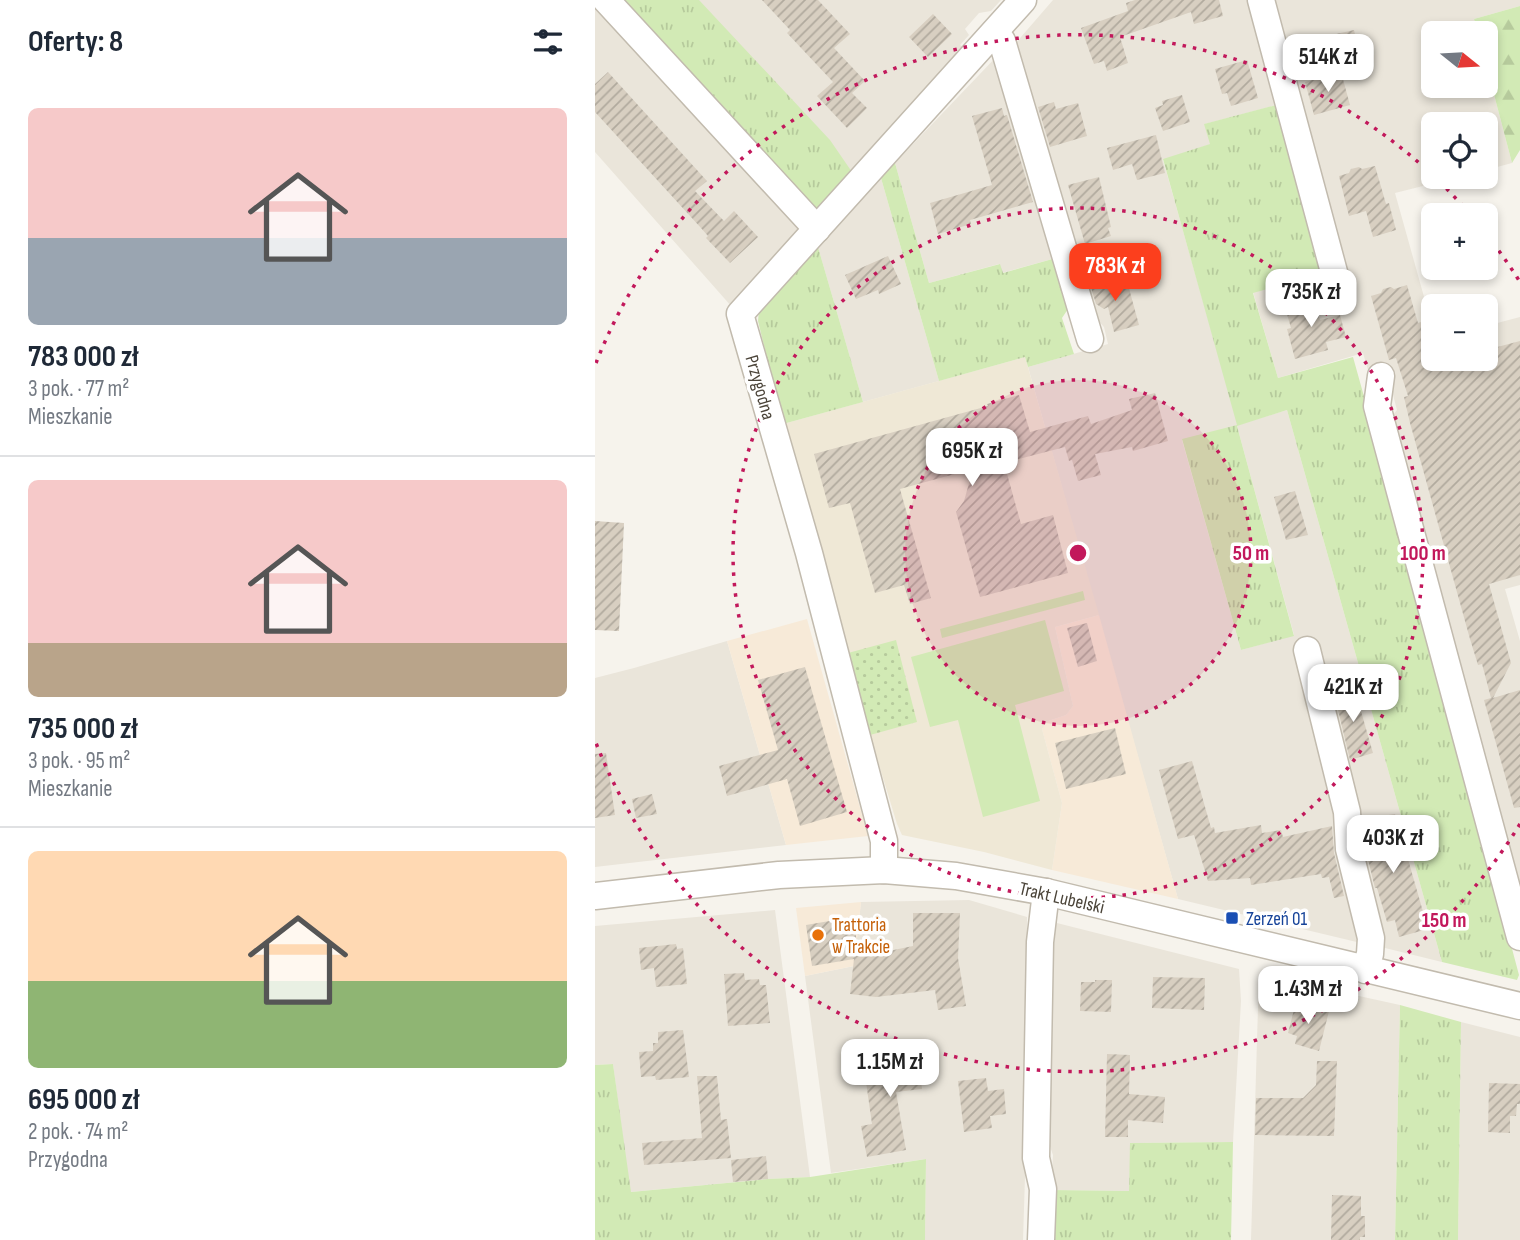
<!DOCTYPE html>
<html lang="pl">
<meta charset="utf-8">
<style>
body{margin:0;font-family:"Sofia Sans Condensed",sans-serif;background:#f6f6f7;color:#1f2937;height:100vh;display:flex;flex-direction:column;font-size:26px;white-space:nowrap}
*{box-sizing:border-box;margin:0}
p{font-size:23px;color:#747a83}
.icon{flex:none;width:38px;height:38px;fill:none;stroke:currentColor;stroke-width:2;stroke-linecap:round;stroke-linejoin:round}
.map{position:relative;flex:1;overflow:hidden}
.panel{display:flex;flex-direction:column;background:#fff;width:595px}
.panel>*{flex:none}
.needle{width:46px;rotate:108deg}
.fabs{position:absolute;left:826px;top:21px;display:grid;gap:14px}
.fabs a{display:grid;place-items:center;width:77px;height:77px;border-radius:10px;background:#fff;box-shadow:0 4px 10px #0003;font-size:35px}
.price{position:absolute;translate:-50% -60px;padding:0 16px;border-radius:14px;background:#fff;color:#222;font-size:23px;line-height:46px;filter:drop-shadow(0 2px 4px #0008)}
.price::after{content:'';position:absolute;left:50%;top:42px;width:21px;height:16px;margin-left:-10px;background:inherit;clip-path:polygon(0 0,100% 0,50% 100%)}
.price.active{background:#fc3f1d;color:#fff}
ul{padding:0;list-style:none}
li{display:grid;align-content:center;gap:14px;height:371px;padding:0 28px}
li+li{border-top:2px solid #e0e1e3}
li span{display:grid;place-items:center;height:217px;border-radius:10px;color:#555}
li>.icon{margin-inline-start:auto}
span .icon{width:126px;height:126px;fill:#fffc;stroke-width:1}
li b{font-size:30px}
h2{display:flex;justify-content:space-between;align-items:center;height:84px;padding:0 28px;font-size:30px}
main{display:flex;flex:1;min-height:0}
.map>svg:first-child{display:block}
.residential{fill:#eae5da;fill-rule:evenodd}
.commercial{fill:#f7ead8}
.education{fill:#efe8d6}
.grass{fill:url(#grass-tufts)}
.forest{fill:url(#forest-firs)}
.park{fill:url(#park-dots)}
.pitch{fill:#d2eab5}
.building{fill:url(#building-hatch)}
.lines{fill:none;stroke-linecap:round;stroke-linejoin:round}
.minor-casing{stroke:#c2bbae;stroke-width:29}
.minor{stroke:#fff;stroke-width:26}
.ring{fill:none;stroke:#c2185b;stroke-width:3.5;stroke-dasharray:3.5 7}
.transit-dot{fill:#1a4fb4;stroke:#fff;stroke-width:2.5}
.food-dot{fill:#e8710a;stroke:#fff;stroke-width:2.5}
.labels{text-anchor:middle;stroke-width:7;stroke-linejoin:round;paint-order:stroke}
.street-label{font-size:19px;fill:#4b4439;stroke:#fff}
.transit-label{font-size:19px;fill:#164399;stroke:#fff;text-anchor:start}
.food-label{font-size:19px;fill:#c56008;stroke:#fff;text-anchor:start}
.centre{fill:#c2185b;stroke:#fff;stroke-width:3.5}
.ring-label{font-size:21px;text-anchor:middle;font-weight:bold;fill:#c2185b;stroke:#fff;stroke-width:7;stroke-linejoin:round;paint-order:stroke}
</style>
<main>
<section class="panel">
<h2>Oferty: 8<svg class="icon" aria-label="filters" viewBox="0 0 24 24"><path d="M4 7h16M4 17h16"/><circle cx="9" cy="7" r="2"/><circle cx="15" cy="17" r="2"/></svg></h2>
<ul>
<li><span style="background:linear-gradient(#f6c9c9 60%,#9aa5b1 0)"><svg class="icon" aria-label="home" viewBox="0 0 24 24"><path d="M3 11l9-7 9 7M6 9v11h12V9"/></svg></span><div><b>783 000 zł</b><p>3 pok. · 77 m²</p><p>Mieszkanie</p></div></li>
<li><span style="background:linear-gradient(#f6c9c9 75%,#b9a48a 0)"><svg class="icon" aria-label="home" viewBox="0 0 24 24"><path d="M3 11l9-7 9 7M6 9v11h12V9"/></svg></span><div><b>735 000 zł</b><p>3 pok. · 95 m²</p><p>Mieszkanie</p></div></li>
<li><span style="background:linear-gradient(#ffd9b3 60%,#8fb573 0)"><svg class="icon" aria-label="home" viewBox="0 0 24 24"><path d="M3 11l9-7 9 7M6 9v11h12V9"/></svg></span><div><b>695 000 zł</b><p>2 pok. · 74 m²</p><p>Przygodna</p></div></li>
</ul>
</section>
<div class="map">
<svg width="925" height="1240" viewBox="0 0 925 1240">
<defs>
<pattern id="grass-tufts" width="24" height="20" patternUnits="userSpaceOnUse" patternTransform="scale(1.75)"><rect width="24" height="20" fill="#d2eab5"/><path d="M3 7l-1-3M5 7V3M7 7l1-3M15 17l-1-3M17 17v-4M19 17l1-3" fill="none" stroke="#b6ca9c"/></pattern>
<pattern id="forest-firs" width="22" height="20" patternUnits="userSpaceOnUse" patternTransform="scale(1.75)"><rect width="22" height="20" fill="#d2eab5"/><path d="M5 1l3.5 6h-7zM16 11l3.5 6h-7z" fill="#b6ca9c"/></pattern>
<pattern id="park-dots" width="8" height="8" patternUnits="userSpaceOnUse" patternTransform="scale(1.75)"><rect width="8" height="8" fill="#d2eab5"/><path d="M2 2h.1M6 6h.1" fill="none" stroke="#b6ca9c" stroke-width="1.8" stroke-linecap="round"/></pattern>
<pattern id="building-hatch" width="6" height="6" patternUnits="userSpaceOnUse" patternTransform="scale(1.75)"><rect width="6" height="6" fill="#d8cfc1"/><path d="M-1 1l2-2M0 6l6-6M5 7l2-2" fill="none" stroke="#b1aa9e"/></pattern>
</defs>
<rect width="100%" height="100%" fill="#f6f3ec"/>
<!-- residential -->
<g class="residential">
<path d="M0,0H406L396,11L384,13L370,29L374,35L365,45L368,47L137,307L0,152Z"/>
<path d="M458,0H656L685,104L610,124L616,144L568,160L643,425L692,410L847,962L786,947L718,639L701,643L718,706L770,944L583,899L433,367L513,344L509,327L491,307L419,45ZM642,426L699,635L646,650L587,440Z"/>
<path d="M673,0H925V6L879,19L883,33H838V86H891V64L917,163L891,170V124H838V177H864L800,193L838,329V359H891V326L925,317V585L910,589L925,641V890L797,416L802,410L793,376L776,380L768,353L683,378L658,292L715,277L723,306L754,297Z"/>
<path d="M404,54L461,258L407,273L404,264L334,283L300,163Z"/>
<path d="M286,178L344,381L268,402L223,247Z"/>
<path d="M132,641L191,845L0,867V678L39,668Z"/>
<path d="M374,900L432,917L431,1145L428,1240H330L331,1159L236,1173L210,976L259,966L266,902Z"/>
<path d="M180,910L215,1177L173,1179L35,1192L18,1064L0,1065V926Z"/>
<path d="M454,921L644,969L646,1001L638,1142L536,1143L534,1191L456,1190L458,1155L450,1132Z"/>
<path d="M664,974L805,1005L800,1240H656Z"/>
<path d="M866,1022L925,1037V1240H863Z"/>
</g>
<!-- commercial -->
<g class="commercial">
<path d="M504,615L583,899L457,870L467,803L447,729L453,721L471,715L478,706L460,627Z"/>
<path d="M212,619L273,836L191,845L132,641Z"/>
<path d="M266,902L259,966L210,976L201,908Z"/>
</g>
<!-- education -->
<path class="education" d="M430,357L504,615L460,627L478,706L471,715L453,721L447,729L467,803L457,870L389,852L307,835L302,824L275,735L188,424Z"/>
<!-- grass -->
<g class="grass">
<path d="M24,0H104L235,140L257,172L221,211Z"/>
<path d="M685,104L730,273L658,293L683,378L758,357L880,795L887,836L924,975L922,980L847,962L692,410L642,426L699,636L646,650L587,439L642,425L568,159L615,144L609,124Z"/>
<path d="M300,163L334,283L405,264L408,273L461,258L473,309L467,318L479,354L433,367L430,357L344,381L286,178Z"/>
<path d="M223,247L268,402L188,424L163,321L164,311Z"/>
<path d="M805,1005L866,1022L863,1240H800Z"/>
<path d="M18,1064L36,1192L173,1179L215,1177L331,1159L330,1240H0V1065Z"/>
<path d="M638,1142L636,1240H454L456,1190L534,1191L535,1143Z"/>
</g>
<!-- forest -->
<path class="forest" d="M925,6V150L917,163L891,64V33H883L879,19Z"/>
<!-- park -->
<path class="park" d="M301,640L322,722L275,735L253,653Z"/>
<!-- pitch -->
<g class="pitch">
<path d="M488,591L490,600L347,638L345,629Z"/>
<path d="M450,620L469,691L420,705L445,801L388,817L363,720L335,727L316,657Z"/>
</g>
<!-- building -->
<g class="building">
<path d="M167,0H223L255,34L239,48L270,81L257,93L272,108L252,128L222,96L238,82L192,33L195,30Z"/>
<path d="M540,0H624L628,16L599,24L596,12L525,37L533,63L512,71L509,61L499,64L486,28L533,11L531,3Z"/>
<path d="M338,14L357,34L333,57L314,37Z"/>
<path d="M759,30L766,62L743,67L737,35Z"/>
<path d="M652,60L663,98L636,106L632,93L627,94L620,69Z"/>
<path d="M13,72L112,181L100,191L129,221L139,211L163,237L135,263L111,238L113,236L106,228L0,112V84Z"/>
<path d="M746,72L755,105L719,115L710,82Z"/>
<path d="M587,95L595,122L568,131L560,108L568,105L567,101Z"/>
<path d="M459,102L461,109L483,103L492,136L455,147L443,107Z"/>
<path d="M407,108L409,116L412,115L438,202L375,220L376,224L343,234L335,203L397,185L377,116Z"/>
<path d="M561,135L570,173L542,180L537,164L518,170L512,148Z"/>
<path d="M780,166L791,204L794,203L801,230L778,237L771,211L754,216L744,176L754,173L756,169L764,167L767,169Z"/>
<path d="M504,177L516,227L513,228L516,236L490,244L473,185Z"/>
<path d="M293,256L306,284L284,294L283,290L261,299L250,275Z"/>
<path d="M511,276L515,286L532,281L544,325L519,332L513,307L509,309L501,304L494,281Z"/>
<path d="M812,285L823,323L826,322L838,365L861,359H891V350L925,341V575L894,584L916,663L898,698L925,690V807L919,808L889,700L896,698L887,664L883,665L875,639L815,423L809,397L813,396L801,358L794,360L776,296L786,293L788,289L796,287L799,289Z"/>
<path d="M719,299L725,320L745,315L751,337L731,342L733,350L700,359L692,329L696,328L690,307Z"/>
<path d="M560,393L573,441L538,451L537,447L500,454L506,475L483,481L477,460L474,461L470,447L409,463L426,524L458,515L473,573L385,597L361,512L369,501L378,469L305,489L336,598L315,604L309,585L280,593L255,503L234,508L219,454L393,406L392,404L424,395L435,432L493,416L496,424L537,410L534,399Z"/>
<path d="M700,491L713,535L691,540L679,497Z"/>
<path d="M0,521L29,523L24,631L0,630Z"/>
<path d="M492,623L502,661L483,667L472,628Z"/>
<path d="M210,667L252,812L205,826L192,779L132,796L124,766L183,750L163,680Z"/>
<path d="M759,687L778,753L755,760L739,693Z"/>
<path d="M520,728L531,774L471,789L460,743Z"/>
<path d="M11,753L20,815L0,818V754Z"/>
<path d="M597,761L616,828L619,827L620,833L666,825L667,833L686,830L688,837L737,826L739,853L749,896L739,898L734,877L727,878L726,874L656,885L655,878L613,881L599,835L583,839L564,770Z"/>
<path d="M57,794L62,814L41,818L37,799Z"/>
<path d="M800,814L833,929L804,937L800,920L792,922L782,888H780L770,847L768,819Z"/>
<path d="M318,913H365L363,958L371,1006L343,1010L340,990L281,997L255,994L259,959L217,966L211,925L258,917L263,950L284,953L318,946Z"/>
<path d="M81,944L82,949L88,948L92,984L61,987L59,968L46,970L44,948Z"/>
<path d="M149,973L150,980L164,979L165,985H171L175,1023L133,1026L129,974Z"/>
<path d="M558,977L610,978L609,1010L557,1008Z"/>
<path d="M500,980H517L516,1012L485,1011L486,982H500Z"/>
<path d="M701,1002L734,1011L724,1051L700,1044L702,1036L693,1033Z"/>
<path d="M88,1030L94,1077L61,1080L60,1076L46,1077L44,1052L58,1051V1043H63V1032Z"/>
<path d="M321,1041L327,1089L301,1092L311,1150L272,1157L266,1126L277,1124L270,1075L292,1072L289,1045Z"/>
<path d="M512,1054L535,1055L534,1094L570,1097L568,1123L533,1120V1137H510Z"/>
<path d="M722,1061H742L739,1136L660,1135L661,1098H708L721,1085Z"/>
<path d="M102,1076H122L126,1120L132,1119L136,1158L49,1165L47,1143L107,1138Z"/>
<path d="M391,1078L393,1091L409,1089L411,1114L395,1116L397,1128L369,1132L363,1081Z"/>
<path d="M894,1083L925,1084V1104H922L921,1116H915V1133L893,1132Z"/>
<path d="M171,1156L173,1179L138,1182L136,1160Z"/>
<path d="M737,1195L766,1196V1216H770V1237H765V1240H736Z"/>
</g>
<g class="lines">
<!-- minor casing -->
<g class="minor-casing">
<g id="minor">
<path d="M11,0L222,229"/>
<path d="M666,0L743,287"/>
<path d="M400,32L407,41L495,339"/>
<path d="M786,376L782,406L925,937"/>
<path d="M712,650L752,812L754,849L776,938L775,954L770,970"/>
<path d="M289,870V841L214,553L145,314L428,0"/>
<path d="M0,896L184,875L289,870L361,876L451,892L925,1006"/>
<path d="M446,1240L448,1189L441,1158L445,942L451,892"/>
</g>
</g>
<!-- minor -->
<use href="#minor" class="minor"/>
</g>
<!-- distance rings -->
<circle cx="483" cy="553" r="173" fill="#c2185b" fill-opacity=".12"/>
<g class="ring">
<circle cx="483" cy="553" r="173"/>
<circle cx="483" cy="553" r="345"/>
<path d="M925 824A518 518 0 0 1 1 743M1 363A518 518 0 0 1 874 213M891 234A518 518 0 0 1 925 282"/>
</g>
<!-- markers -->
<rect class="transit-dot" x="630" y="911" width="14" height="14" rx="3.5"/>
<circle class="food-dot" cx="223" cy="935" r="7"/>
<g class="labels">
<!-- street labels -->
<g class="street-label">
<text transform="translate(166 387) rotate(74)" y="7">Przygodna</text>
<text transform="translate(467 897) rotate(13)" y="7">Trakt Lubelski</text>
</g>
<!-- transit labels -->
<g class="transit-label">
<text x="651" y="925">Zerzeń 01</text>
</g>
<!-- food labels -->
<g class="food-label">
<text x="237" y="931">Trattoria<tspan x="237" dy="22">w Trakcie</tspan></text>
</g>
</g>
<circle cx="483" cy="553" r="10" class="centre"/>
<g class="ring-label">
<text x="656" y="560">50 m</text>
<text x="828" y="560">100 m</text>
<text x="849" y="927">150 m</text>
</g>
</svg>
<div class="fabs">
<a><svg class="needle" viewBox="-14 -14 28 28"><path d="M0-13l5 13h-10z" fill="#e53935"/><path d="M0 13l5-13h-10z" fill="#747a83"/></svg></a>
<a><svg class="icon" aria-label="locate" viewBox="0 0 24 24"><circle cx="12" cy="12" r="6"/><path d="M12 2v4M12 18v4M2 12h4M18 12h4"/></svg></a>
<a>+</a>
<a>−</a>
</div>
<b class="price" style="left:733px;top:94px">514K zł</b>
<b class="price active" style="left:520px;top:303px">783K zł</b>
<b class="price" style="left:716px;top:329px">735K zł</b>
<b class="price" style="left:377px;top:488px">695K zł</b>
<b class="price" style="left:758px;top:724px">421K zł</b>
<b class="price" style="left:798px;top:875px">403K zł</b>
<b class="price" style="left:713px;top:1026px">1.43M zł</b>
<b class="price" style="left:295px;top:1099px">1.15M zł</b>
</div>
</main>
